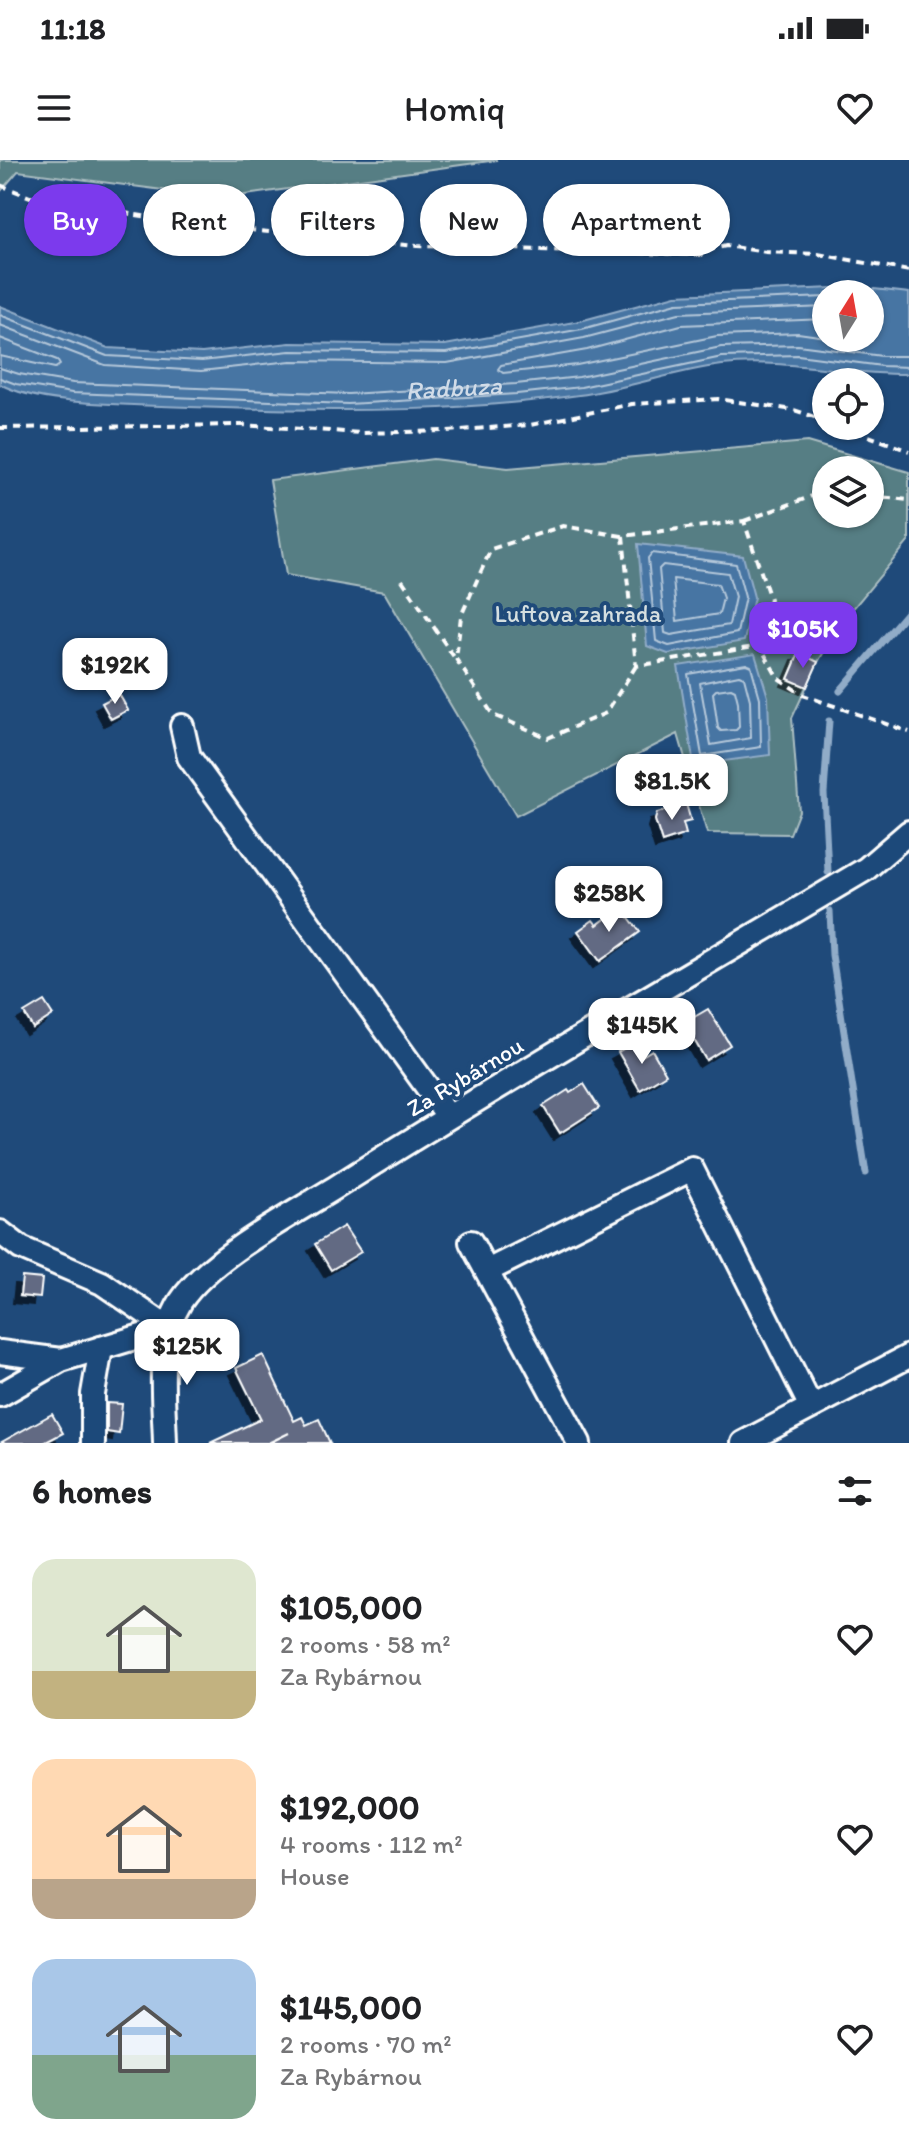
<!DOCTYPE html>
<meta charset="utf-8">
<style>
body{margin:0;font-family:Itim,sans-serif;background:#f6f6f6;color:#202124;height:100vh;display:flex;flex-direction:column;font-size:30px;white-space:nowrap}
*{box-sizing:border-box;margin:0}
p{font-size:26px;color:#757577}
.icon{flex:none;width:44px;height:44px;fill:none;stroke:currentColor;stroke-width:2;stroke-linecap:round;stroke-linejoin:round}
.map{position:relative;height:1283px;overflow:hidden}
.drawer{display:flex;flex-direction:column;background:#fff;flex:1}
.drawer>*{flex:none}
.guide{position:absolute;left:24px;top:24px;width:862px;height:72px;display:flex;gap:16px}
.needle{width:52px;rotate:11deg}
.controls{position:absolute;left:812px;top:120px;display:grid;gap:16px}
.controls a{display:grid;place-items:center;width:72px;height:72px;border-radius:50%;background:#fff;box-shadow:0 2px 6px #0004;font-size:40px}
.price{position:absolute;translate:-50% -68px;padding:0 18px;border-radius:16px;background:#fff;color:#222;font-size:26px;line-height:52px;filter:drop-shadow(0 2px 4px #0008)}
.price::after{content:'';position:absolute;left:50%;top:48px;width:24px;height:18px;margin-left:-12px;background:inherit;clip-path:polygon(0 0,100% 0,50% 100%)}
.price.current{background:#7c3aed;color:#fff}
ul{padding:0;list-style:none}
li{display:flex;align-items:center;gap:24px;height:200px;padding:0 32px}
li span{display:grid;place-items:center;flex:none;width:224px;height:160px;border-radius:24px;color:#555}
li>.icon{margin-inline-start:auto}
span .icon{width:96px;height:96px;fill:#fffc;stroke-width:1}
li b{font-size:34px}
h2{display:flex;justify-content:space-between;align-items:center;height:96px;padding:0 32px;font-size:34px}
.chip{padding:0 28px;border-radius:36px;background:#fff;box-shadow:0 2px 6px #0004;font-size:28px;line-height:72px}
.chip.current{background:#7c3aed;color:#fff}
.status{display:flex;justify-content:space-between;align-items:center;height:56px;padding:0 40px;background:#fff;direction:ltr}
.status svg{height:22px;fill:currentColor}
header{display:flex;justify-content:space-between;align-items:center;height:104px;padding:0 32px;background:#fff;font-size:36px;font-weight:600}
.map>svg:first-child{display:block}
.green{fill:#577e84;stroke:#abbec2;stroke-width:2;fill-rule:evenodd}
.water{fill:#4775a3;stroke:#91acc8;stroke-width:2;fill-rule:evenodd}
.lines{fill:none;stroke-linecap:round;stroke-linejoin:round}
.shore{stroke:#b5c8da;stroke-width:2}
.stream{stroke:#91acc8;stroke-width:7}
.building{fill:#626b83;stroke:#fff;stroke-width:2;filter:url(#shadow)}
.minor-casing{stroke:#fff;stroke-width:28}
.path{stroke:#fff;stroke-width:4;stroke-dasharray:8 6;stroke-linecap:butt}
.minor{stroke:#1f4a7a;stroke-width:22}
.labels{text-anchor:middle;stroke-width:8;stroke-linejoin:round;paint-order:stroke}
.park-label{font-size:24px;fill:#d5dfe0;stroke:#1f4a7a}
.street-label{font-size:24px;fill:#fff;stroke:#1f4a7a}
.water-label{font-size:26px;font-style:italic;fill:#d1dce8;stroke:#1f4a7a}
</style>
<div class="status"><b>11:18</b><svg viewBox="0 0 49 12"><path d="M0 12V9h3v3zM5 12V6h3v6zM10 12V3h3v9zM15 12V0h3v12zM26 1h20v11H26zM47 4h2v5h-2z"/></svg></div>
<header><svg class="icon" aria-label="menu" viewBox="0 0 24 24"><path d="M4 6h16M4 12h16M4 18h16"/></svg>Homiq<svg class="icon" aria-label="heart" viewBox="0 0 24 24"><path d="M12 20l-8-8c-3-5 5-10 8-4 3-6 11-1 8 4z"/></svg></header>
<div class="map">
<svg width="909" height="1283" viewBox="0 0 909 1283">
<defs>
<filter id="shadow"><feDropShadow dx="-7" dy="7" stdDeviation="0" flood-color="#0009"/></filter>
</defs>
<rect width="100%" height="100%" fill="#1f4a7a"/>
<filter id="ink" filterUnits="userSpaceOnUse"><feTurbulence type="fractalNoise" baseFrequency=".0125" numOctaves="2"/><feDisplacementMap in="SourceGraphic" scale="16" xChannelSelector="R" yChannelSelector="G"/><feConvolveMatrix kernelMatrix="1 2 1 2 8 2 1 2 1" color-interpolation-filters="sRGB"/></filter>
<g filter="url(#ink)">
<!-- green -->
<g class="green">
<path d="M0,0H497L224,38L18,11L0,32Z"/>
<path d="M807,282L909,312V381L841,463L818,502L792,558L799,651L790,674L707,673L678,574L516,656L384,432L286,415L270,320L433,299L508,308ZM826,310H870V354H826Z"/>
</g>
<!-- water -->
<g class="water">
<path d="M856,127L909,133V214C846,215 785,198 722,205C673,211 627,229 579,235C439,255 302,251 161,246C117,244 38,245 0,224V146L108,188L202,193L290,183L445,185L580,161L676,135ZM826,134H870V178H826Z"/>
<path d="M638,384L743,396L754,437L744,481L668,494L647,486Z"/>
<path d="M755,494L768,537L770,595L694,605L678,506Z"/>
</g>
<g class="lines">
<!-- shore -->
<g class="shore">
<path d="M0,155L107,196L202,201L290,191L446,193L582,169L677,143L826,137"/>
<path d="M826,159L681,165L587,190L501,205L498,209L503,213L577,205L717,176L798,173L826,177"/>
<path d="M0,165L105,205L201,211L291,201L447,203L584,178L679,153L826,147"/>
<path d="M0,178L57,200L60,205L55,208L0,196"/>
<path id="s1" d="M0,208L19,214L73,223L348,234L516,224L579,217L721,187L798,185L882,196H909"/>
<path d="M0,218L16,224L72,233L348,244L517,234L581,227L722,197L798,195L882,206L909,207"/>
<path d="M652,393L736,404L745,437L737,473L669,486L656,481L648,398Z"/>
<path d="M663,405L728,413L735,437L729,465L671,475L665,473L659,409Z"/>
<path d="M673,419L718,424L723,438L719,454L677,461Z"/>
<path d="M746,504L751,506L760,538L761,587L702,596L688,514Z"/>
<path d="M739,515L744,517L750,540L751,578L711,585L700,523Z"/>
<path d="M731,528L735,530L738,542L739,567L736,570L721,571L718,568L713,533L716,530Z"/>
</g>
<!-- stream -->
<g class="stream">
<path d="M840,531L909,450"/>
<path d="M828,712L824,633L829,561"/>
<path d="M830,751L832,795L866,1013"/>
</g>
</g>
<!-- building -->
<g class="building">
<path d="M799,493L818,502L807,527L788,519Z"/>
<path d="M119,534L128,550L111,559L102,543Z"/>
<path d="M686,644L691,661L683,663L686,674L662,682L655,660L657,653Z"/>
<path d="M621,747L640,772L600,801L578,771L593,760L597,765Z"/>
<path d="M44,841L53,855L33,868L24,853Z"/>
<path d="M708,849L730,885L706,900L684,863Z"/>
<path d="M634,883L642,896L652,890L666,914L640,930L618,892Z"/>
<path d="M584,924L599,948L560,973L543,946L568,930L570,933Z"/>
<path d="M344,1066L361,1092L331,1110L315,1084Z"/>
<path d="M22,1117L42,1119L40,1138L20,1136Z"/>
<path d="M263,1195L294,1261L302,1257L306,1265L319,1259L330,1283H269L289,1273L268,1283H210L261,1259L236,1208Z"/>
<path d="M107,1243L122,1244L119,1274L107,1272Z"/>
<path d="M52,1254L63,1273L44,1283H0Z"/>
</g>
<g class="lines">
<!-- minor casing -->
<g class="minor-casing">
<g id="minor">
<path d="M182,566L189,597L448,956"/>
<path d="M0,1072L21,1088L102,1123L168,1168"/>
<path d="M471,1082L579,1283"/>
<path d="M487,1111L692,1009L811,1247"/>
<path d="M0,1192L61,1200"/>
<path d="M0,1235L61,1200L168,1168"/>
<path d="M93,1283V1234L101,1188"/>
<path d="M165,1283C164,1236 155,1182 181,1141C211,1096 294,1054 341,1024C514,915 691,813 866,709L909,672"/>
<path d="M743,1283L909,1196"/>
</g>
</g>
<!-- path -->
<g class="path">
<path d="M0,25L30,37L196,65L417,86L702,95L713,89L726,86L766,92L818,94L909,111"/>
<path d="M842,266L909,291"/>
<path d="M0,268L242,265L360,273L447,271L530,265L632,244L718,239L794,250L826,261"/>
<path d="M870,336L909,340"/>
<path d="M744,361L826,331"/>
<path d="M622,376L563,366L491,389L461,456L456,499L493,555L548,578L606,553L636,506"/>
<path d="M402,420L454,497"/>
<path d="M760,486L770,439L744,361L623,376L636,506L760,486L778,518L803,535L909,572"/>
</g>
<!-- minor -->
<use href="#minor" class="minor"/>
</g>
</g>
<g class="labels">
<!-- park labels -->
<g class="park-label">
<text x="578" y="462">Luftova zahrada</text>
</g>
<!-- street labels -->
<g class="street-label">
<text transform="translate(465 917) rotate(-31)" y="8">Za Rybárnou</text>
</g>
<!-- water labels -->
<g class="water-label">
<text dy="9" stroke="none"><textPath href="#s1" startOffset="456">Radbuza</textPath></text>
</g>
</g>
</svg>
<div class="controls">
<a><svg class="needle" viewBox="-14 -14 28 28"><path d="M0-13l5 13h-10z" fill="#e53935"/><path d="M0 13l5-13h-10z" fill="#757577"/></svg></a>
<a><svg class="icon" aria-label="locate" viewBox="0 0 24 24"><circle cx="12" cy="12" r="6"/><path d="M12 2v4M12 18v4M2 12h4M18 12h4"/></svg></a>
<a><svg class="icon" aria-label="layers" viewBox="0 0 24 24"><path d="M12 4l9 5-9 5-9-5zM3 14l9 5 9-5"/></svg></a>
</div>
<b class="price current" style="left:803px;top:510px">$105K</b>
<b class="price" style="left:115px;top:546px">$192K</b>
<b class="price" style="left:672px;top:662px">$81.5K</b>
<b class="price" style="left:609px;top:774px">$258K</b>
<b class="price" style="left:642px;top:906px">$145K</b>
<b class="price" style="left:187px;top:1227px">$125K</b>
<div class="guide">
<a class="chip current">Buy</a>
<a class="chip">Rent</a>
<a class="chip">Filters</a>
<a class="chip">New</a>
<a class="chip">Apartment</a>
</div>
</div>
<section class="drawer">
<h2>6 homes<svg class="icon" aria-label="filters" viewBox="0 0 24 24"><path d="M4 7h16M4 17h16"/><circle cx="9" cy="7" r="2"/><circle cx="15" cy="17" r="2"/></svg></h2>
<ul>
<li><span style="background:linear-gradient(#dfe7d0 70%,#c2b280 0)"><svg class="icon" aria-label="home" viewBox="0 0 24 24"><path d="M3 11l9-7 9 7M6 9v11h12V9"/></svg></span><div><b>$105,000</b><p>2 rooms · 58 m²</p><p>Za Rybárnou</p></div><svg class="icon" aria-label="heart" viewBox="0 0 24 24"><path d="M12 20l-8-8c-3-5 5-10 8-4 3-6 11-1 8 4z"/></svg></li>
<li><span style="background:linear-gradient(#ffd9b3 75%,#b9a48a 0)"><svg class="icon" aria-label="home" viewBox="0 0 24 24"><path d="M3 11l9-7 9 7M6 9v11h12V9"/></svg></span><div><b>$192,000</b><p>4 rooms · 112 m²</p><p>House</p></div><svg class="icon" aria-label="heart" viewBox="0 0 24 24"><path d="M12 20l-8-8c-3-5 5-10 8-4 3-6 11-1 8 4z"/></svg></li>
<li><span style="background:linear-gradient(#a9c7e8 60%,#7fa58c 0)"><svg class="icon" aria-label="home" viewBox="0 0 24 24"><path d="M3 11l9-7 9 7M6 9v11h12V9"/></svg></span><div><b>$145,000</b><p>2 rooms · 70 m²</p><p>Za Rybárnou</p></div><svg class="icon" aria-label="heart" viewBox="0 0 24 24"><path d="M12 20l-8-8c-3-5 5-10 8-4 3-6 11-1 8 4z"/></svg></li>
</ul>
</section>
